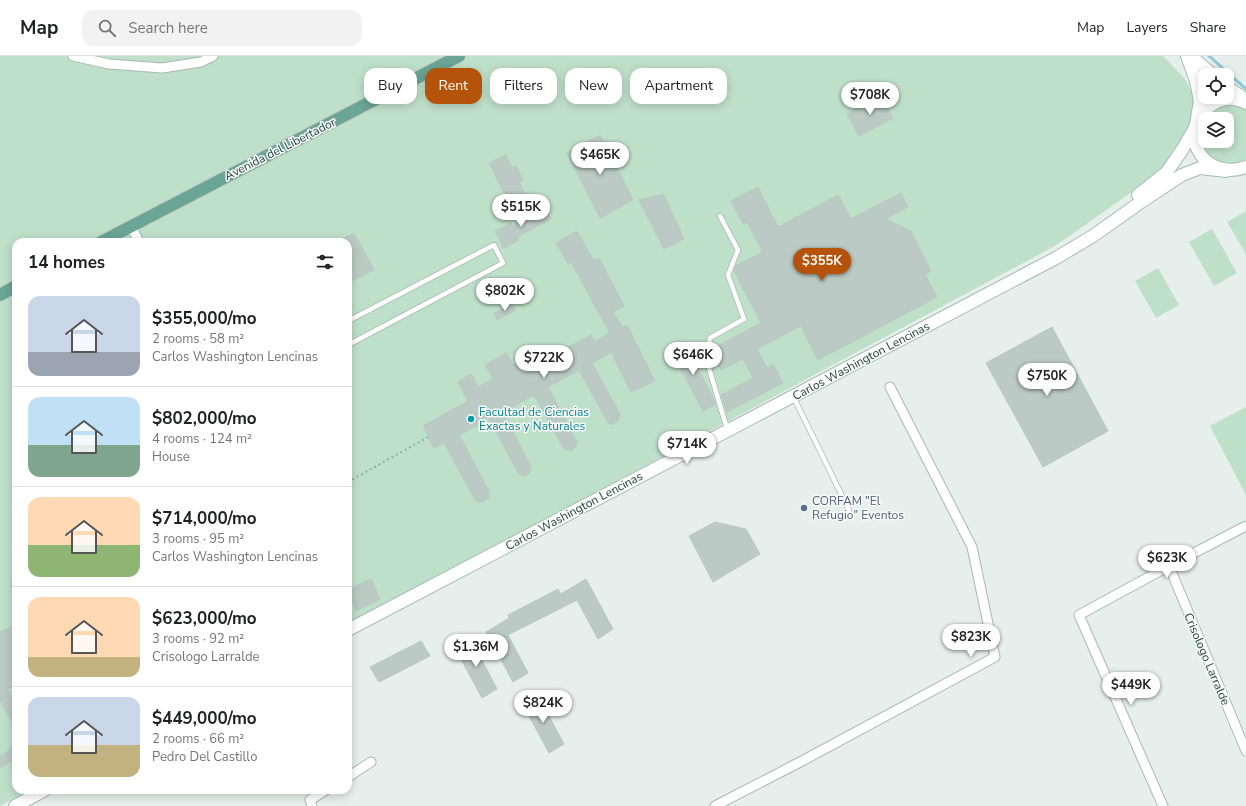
<!DOCTYPE html>
<meta charset="utf-8">
<style>
body{margin:0;font-family:"Nunito Sans",sans-serif;background:#f2f2f2;color:#202124;height:100vh;display:flex;flex-direction:column;font-size:15px;white-space:nowrap}
*{box-sizing:border-box;margin:0}
p{font-size:13px;color:#757577}
.icon{flex:none;width:22px;height:22px;fill:none;stroke:currentColor;stroke-width:2;stroke-linecap:round;stroke-linejoin:round}
.map{position:relative;flex:1;overflow:hidden}
.details{position:absolute;left:12px;top:182px;width:340px;height:556px;display:flex;flex-direction:column;background:#fff;border-radius:12px;box-shadow:0 2px 10px #0003}
.details>*{flex:none}
.top-card{position:absolute;left:364px;top:12px;width:380px;height:36px;display:flex;gap:8px}
.controls{position:absolute;left:1198px;top:12px;display:grid;gap:8px}
.controls a{display:grid;place-items:center;width:36px;height:36px;border-radius:8px;background:#fff;box-shadow:0 2px 10px #0003;font-size:20px}
.price{position:absolute;translate:-50% -34px;padding:0 9px;border-radius:14px;background:#fff;color:#222;font-size:13px;line-height:26px;filter:drop-shadow(0 1px 2px #0008)}
.price::after{content:'';position:absolute;left:50%;top:24px;width:12px;height:9px;margin-left:-6px;background:inherit;clip-path:polygon(0 0,100% 0,50% 100%)}
.price.selected{background:#b45309;color:#fff}
ul{padding:0;list-style:none}
li{display:flex;align-items:center;gap:12px;height:100px;padding:0 16px}
li+li{border-top:1px solid #e0e0e0}
li span{display:grid;place-items:center;flex:none;width:112px;height:80px;border-radius:12px;color:#555}
li>.icon{margin-inline-start:auto}
span .icon{width:48px;height:48px;fill:#fffc;stroke-width:1}
li b{font-size:17px}
h2{display:flex;justify-content:space-between;align-items:center;height:48px;padding:0 16px;font-size:17px}
.pill{padding:0 14px;border-radius:12px;background:#fff;box-shadow:0 2px 10px #0003;font-size:14px;line-height:36px}
.pill.selected{background:#b45309;color:#fff}
header{display:flex;align-items:center;gap:24px;box-sizing:border-box;height:56px;padding:0 20px;background:#fff;border-bottom:1px solid #e0e0e0}
header strong{font-size:19px}
nav{display:flex;gap:22px;margin-inline-start:auto;font-size:14px}
.search{width:280px;height:36px;background:#f2f2f2;display:flex;align-items:center;gap:10px;box-sizing:border-box;padding:0 14px;border-radius:12px;color:#757577;font-size:15px}
.map>svg:first-child{display:block}
.green{fill:#bfe0c8;fill-rule:evenodd}
.lines{fill:none;stroke-linecap:round;stroke-linejoin:round}
.stream{stroke:#8ec9d4;stroke-width:3}
.building{fill:#bbcac4;stroke:#b8c9c2}
.lane-casing{stroke:#a8b8b2;stroke-width:6}
.street-casing{stroke:#a8b8b2;stroke-width:11}
.secondary-casing{stroke:#a4bbb3;stroke-width:14}
.primary-casing{stroke:#c2cac8;stroke-width:14}
.path{stroke:#86b3a5;stroke-width:2;stroke-dasharray:2 3;stroke-linecap:butt}
.lane{stroke:#fff;stroke-width:4.5}
.street{stroke:#fff;stroke-width:9}
.secondary{stroke:#fff;stroke-width:12}
.primary{stroke:#6aa596;stroke-width:12}
.culture-dot{fill:#0f9aa8;stroke:#f7fbf9;stroke-width:1.5}
.service-dot{fill:#5c6f8a;stroke:#f7fbf9;stroke-width:1.5}
.labels{text-anchor:middle;stroke-width:3;stroke-linejoin:round;paint-order:stroke}
.street-label{font-size:12px;fill:#24423a;stroke:#f7fbf9}
.culture-label{font-size:12px;fill:#0d838f;stroke:#f7fbf9;text-anchor:start}
.service-label{font-size:12px;fill:#4e5e75;stroke:#f7fbf9;text-anchor:start}
</style>
<header>
<strong>Map</strong>
<div class="search"><svg class="icon" aria-label="search" viewBox="0 0 24 24"><circle cx="10" cy="10" r="6"/><path d="M15 15l6 6"/></svg>Search here</div>
<nav><a>Map</a><a>Layers</a><a>Share</a></nav>
</header>
<div class="map">
<svg width="1246" height="750" viewBox="0 0 1246 750">
<rect width="100%" height="100%" fill="#e6efeb"/>
<!-- green -->
<g class="green">
<path d="M0,0H1163L1185,23L1196,43L1192,61L1181,91L1159,117L1055,190L348,569V186H16V734H30L0,750Z"/>
<path d="M1229,48L1238,49L1246,53V104L1234,109L1215,106L1202,92L1199,73L1202,65L1213,53ZM1205,63H1227V85H1205Z"/>
<path d="M1246,155V198L1227,166Z"/>
<path d="M1212,173L1237,217L1214,230L1189,186Z"/>
<path d="M1158,212L1179,249L1156,262L1135,225Z"/>
<path d="M1246,351V439L1210,370Z"/>
</g>
<g class="lines">
<!-- stream -->
<path class="stream" d="M1209,0L1246,33"/>
</g>
<!-- building -->
<g class="building">
<path d="M881,40L893,62L859,80L847,58Z"/>
<path d="M600,79L633,144L600,162L567,97Z"/>
<path d="M506,99L512,112L516,110L523,124L519,126L525,138L509,147L489,107Z"/>
<path d="M758,131L778,171L838,139L851,163L901,137L908,151L885,163L911,175L931,215L925,218L937,241L818,304L801,270L757,293L767,312L773,308L783,327L727,356L721,339L753,322L743,303L721,314L712,293L761,267L734,215L735,210L763,196L747,166L743,168L731,145Z"/>
<path d="M663,138L684,183L664,193L639,144Z"/>
<path d="M545,152L551,163L517,181L519,184L504,192L495,175L511,167L512,170Z"/>
<path d="M577,175L594,205L599,202L624,250L613,256L622,271L627,269L655,325L631,336L611,296L592,307L620,358L618,365L613,368H609L607,365L579,314L548,331L577,386L576,390L571,395L564,393L534,339L503,356L531,411L530,416L527,419L523,420L519,418L489,363L459,379L489,435V442L483,446H478L475,444L444,387L434,392L423,370L468,345L458,326L471,318L479,331L493,322L485,309L506,297L513,309L516,308L521,316L591,279L594,286L610,277L571,206L568,208L556,187Z"/>
<path d="M354,177L374,214L348,227V186H336Z"/>
<path d="M512,248L516,254L497,264L494,257Z"/>
<path d="M1052,271L1108,375L1043,411L986,307Z"/>
<path d="M684,285L716,348L703,355L670,292Z"/>
<path d="M715,466L746,473L760,498L713,526L689,480Z"/>
<path d="M371,523L380,543L356,555L348,536V534Z"/>
<path d="M586,523L613,573L598,583L577,544L508,579L528,617L513,626L486,576L509,562L508,559L558,533L561,538Z"/>
<path d="M14,570L16,575V629L7,633L16,650V673L0,645V576Z"/>
<path d="M471,583L497,633L482,642L455,592Z"/>
<path d="M421,585L430,600L379,626L370,611Z"/>
<path d="M537,638L564,688L549,697L522,647Z"/>
<path d="M16,686V703L0,712V701L9,694Z"/>
</g>
<g class="lines">
<!-- lane casing -->
<g class="lane-casing">
<g id="lane">
<path d="M720,160L738,194L728,219L744,263L710,282L706,302L725,366L728,373"/>
<path d="M348,265L494,189L503,207L348,289"/>
<path d="M793,340L849,454"/>
<path d="M14,528L16,531"/>
</g>
</g>
<!-- street casing -->
<g class="street-casing">
<g id="street">
<path d="M73,0L109,8L162,12L201,6L213,0"/>
<path d="M131,170L139,186"/>
<path d="M1169,510L1246,695"/>
<path d="M348,721L371,706"/>
<path d="M312,750L310,744L326,734"/>
<path d="M715,750L804,704L995,601L972,491L890,331"/>
<path d="M1163,750L1079,559L1169,510L1246,470"/>
</g>
</g>
<!-- secondary casing -->
<g class="secondary-casing">
<g id="secondary">
<path d="M1187,0L1196,25L1200,45L1197,62"/>
<path d="M1191,0L1213,19"/>
<path d="M1227,31L1239,39L1245,45"/>
<path d="M1246,47C1242,45 1238,44 1234,43C1228,42 1219,44 1213,48C1174,71 1201,127 1246,111"/>
<path d="M1138,139L1167,116L1182,94L1195,72"/>
<path d="M348,574L1056,202L1093,180L1138,148L1182,119L1200,112L1226,115"/>
<path d="M15,750L45,734"/>
</g>
</g>
<!-- primary casing -->
<g class="primary-casing">
<g id="primary">
<path d="M101,186L459,0"/>
<path d="M0,239L16,230"/>
</g>
</g>
<!-- path -->
<g class="path">
<path d="M348,426L428,381"/>
<path d="M54,736L59,734"/>
</g>
<!-- lane -->
<use href="#lane" class="lane"/>
<!-- street -->
<use href="#street" class="street"/>
<!-- secondary -->
<use href="#secondary" class="secondary"/>
<!-- primary -->
<use href="#primary" class="primary"/>
</g>
<!-- markers -->
<circle class="culture-dot" cx="471" cy="363" r="4"/>
<circle class="service-dot" cx="804" cy="452" r="4"/>
<g class="labels">
<!-- street labels -->
<g class="street-label">
<text transform="translate(280 93) rotate(-27)" y="4">Avenida del Libertador</text>
<text transform="translate(861 305) rotate(-28)" y="4">Carlos Washington Lencinas</text>
<text transform="translate(574 455) rotate(-28)" y="4">Carlos Washington Lencinas</text>
<text transform="translate(1207 603) rotate(67)" y="4">Crisologo Larralde</text>
</g>
<!-- culture labels -->
<g class="culture-label">
<text x="479" y="360">Facultad de Ciencias<tspan x="479" dy="14">Exactas y Naturales</tspan></text>
</g>
<!-- service labels -->
<g class="service-label">
<text x="812" y="449">CORFAM "El<tspan x="812" dy="14">Refugio" Eventos</tspan></text>
</g>
</g>
</svg>
<div class="controls">
<a><svg class="icon" aria-label="locate" viewBox="0 0 24 24"><circle cx="12" cy="12" r="6"/><path d="M12 2v4M12 18v4M2 12h4M18 12h4"/></svg></a>
<a><svg class="icon" aria-label="layers" viewBox="0 0 24 24"><path d="M12 4l9 5-9 5-9-5zM3 14l9 5 9-5"/></svg></a>
</div>
<b class="price" style="left:870px;top:60px">$708K</b>
<b class="price" style="left:600px;top:120px">$465K</b>
<b class="price" style="left:521px;top:172px">$515K</b>
<b class="price selected" style="left:822px;top:226px">$355K</b>
<b class="price" style="left:505px;top:256px">$802K</b>
<b class="price" style="left:693px;top:320px">$646K</b>
<b class="price" style="left:544px;top:323px">$722K</b>
<b class="price" style="left:1047px;top:341px">$750K</b>
<b class="price" style="left:687px;top:409px">$714K</b>
<b class="price" style="left:1167px;top:523px">$623K</b>
<b class="price" style="left:971px;top:602px">$823K</b>
<b class="price" style="left:476px;top:612px">$1.36M</b>
<b class="price" style="left:1131px;top:650px">$449K</b>
<b class="price" style="left:543px;top:668px">$824K</b>
<div class="top-card">
<a class="pill">Buy</a>
<a class="pill selected">Rent</a>
<a class="pill">Filters</a>
<a class="pill">New</a>
<a class="pill">Apartment</a>
</div>
<section class="details">
<h2>14 homes<svg class="icon" aria-label="filters" viewBox="0 0 24 24"><path d="M4 7h16M4 17h16"/><circle cx="9" cy="7" r="2"/><circle cx="15" cy="17" r="2"/></svg></h2>
<ul>
<li><span style="background:linear-gradient(#c9d6e8 70%,#9aa5b1 0)"><svg class="icon" aria-label="home" viewBox="0 0 24 24"><path d="M3 11l9-7 9 7M6 9v11h12V9"/></svg></span><div><b>$355,000/mo</b><p>2 rooms · 58 m²</p><p>Carlos Washington Lencinas</p></div></li>
<li><span style="background:linear-gradient(#bfe0f5 60%,#7fa58c 0)"><svg class="icon" aria-label="home" viewBox="0 0 24 24"><path d="M3 11l9-7 9 7M6 9v11h12V9"/></svg></span><div><b>$802,000/mo</b><p>4 rooms · 124 m²</p><p>House</p></div></li>
<li><span style="background:linear-gradient(#ffd9b3 60%,#8fb573 0)"><svg class="icon" aria-label="home" viewBox="0 0 24 24"><path d="M3 11l9-7 9 7M6 9v11h12V9"/></svg></span><div><b>$714,000/mo</b><p>3 rooms · 95 m²</p><p>Carlos Washington Lencinas</p></div></li>
<li><span style="background:linear-gradient(#ffd9b3 75%,#c2b280 0)"><svg class="icon" aria-label="home" viewBox="0 0 24 24"><path d="M3 11l9-7 9 7M6 9v11h12V9"/></svg></span><div><b>$623,000/mo</b><p>3 rooms · 92 m²</p><p>Crisologo Larralde</p></div></li>
<li><span style="background:linear-gradient(#c9d6e8 60%,#c2b280 0)"><svg class="icon" aria-label="home" viewBox="0 0 24 24"><path d="M3 11l9-7 9 7M6 9v11h12V9"/></svg></span><div><b>$449,000/mo</b><p>2 rooms · 66 m²</p><p>Pedro Del Castillo</p></div></li>
</ul>
</section>
</div>
